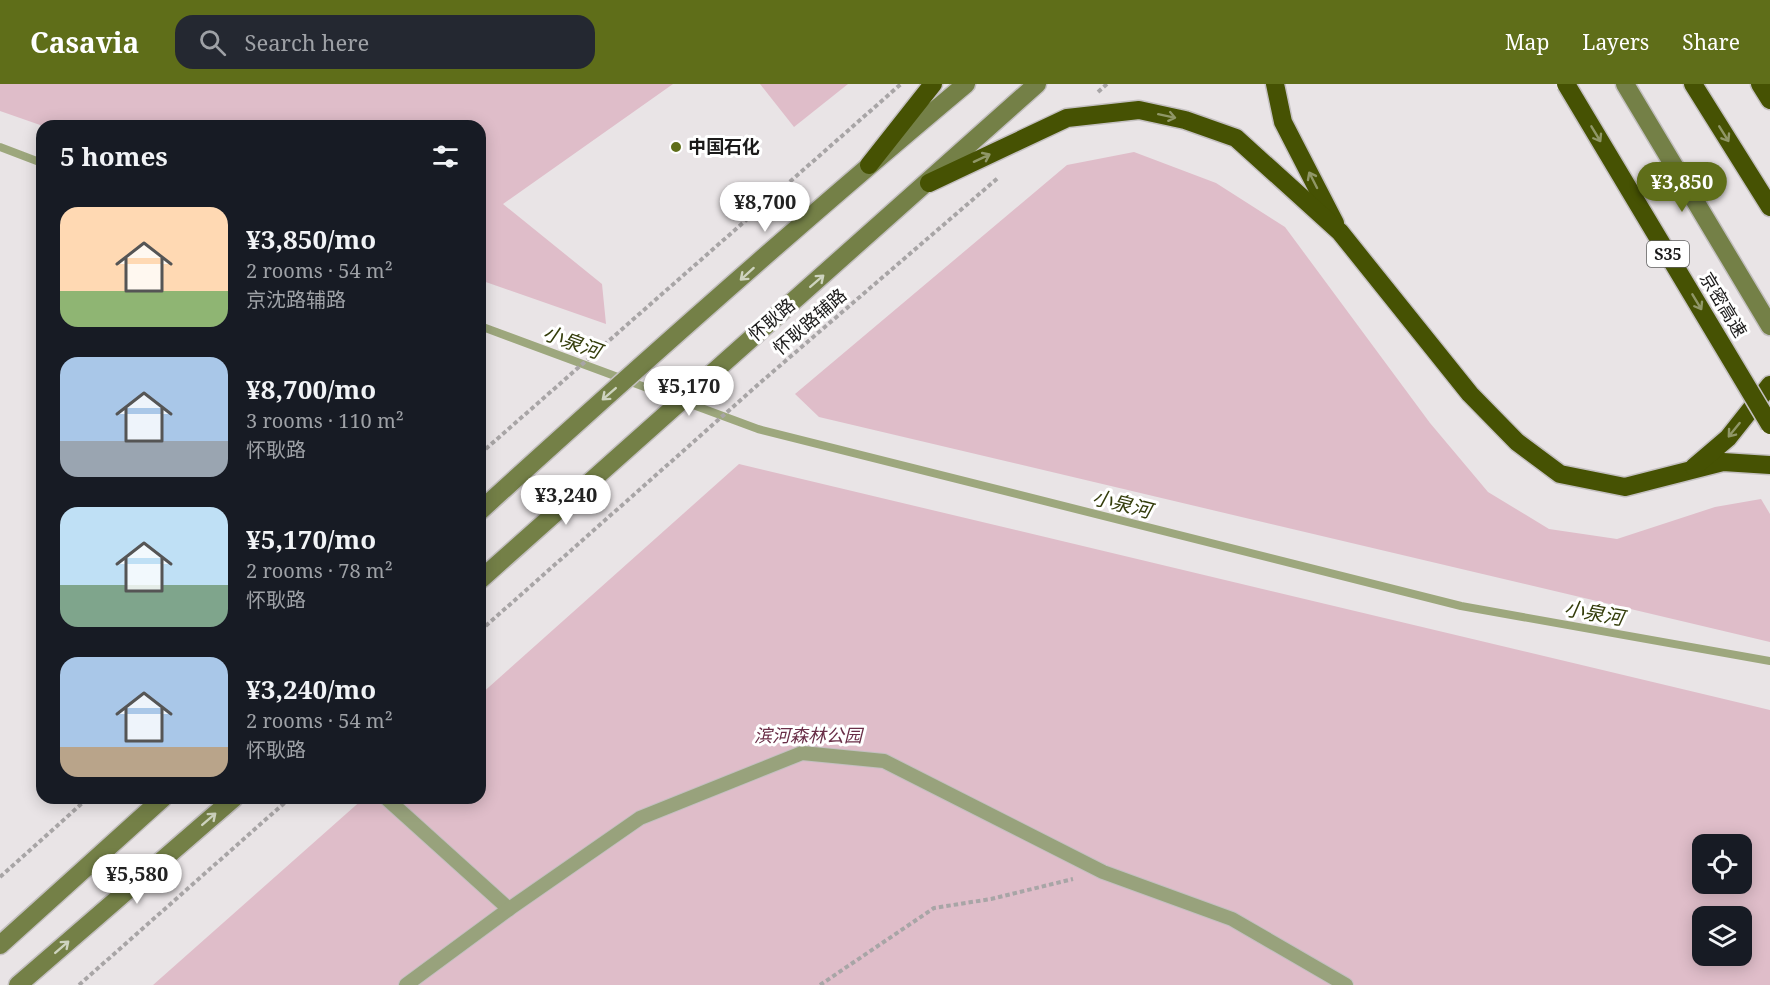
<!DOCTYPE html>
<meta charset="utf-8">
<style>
body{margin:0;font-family:"Noto Serif","Noto Sans SC",serif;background:#242831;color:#f1f3f6;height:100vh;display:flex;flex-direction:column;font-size:22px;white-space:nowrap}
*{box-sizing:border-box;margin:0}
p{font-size:20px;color:#9ea1a6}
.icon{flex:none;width:33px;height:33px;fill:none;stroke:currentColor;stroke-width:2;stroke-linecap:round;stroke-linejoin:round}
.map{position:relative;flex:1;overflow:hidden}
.side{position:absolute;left:36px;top:36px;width:450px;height:684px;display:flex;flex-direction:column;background:#171b24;border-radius:18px;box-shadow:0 3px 15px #0003}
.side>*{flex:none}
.tools{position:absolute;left:1692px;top:750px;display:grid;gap:12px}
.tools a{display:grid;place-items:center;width:60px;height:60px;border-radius:12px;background:#171b24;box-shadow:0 3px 15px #0003;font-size:30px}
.price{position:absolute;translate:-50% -51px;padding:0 14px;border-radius:21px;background:#fff;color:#222;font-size:20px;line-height:39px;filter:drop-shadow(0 2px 3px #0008)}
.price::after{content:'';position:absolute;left:50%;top:36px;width:18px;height:14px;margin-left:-9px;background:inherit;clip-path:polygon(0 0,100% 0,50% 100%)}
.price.current{background:#5f6e19;color:#fff}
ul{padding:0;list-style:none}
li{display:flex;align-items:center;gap:18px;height:150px;padding:0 24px}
li span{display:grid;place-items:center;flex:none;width:168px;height:120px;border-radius:18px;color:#555}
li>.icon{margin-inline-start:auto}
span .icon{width:72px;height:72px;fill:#fffc;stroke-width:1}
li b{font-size:26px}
h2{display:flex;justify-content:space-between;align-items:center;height:72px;padding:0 24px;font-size:26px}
header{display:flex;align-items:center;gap:36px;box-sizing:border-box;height:84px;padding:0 30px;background:#5f6e19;color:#fff}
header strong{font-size:28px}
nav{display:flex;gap:33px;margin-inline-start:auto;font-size:21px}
.search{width:420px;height:54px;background:#242831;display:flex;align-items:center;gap:15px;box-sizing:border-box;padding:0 21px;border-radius:18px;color:#9ea1a6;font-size:22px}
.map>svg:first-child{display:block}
.green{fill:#dfbdc9;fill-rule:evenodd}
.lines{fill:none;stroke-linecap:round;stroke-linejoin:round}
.stream{stroke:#9da77d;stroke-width:8}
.lane-casing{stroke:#c4c0c1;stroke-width:16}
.secondary-casing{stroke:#c4c0c1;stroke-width:21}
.highway-casing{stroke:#c4c0c1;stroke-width:21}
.path{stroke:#a8a5a6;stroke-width:4;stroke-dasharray:4.5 3;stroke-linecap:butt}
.lane{stroke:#98a27c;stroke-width:14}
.secondary{stroke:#748047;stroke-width:18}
.highway{stroke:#465203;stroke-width:18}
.highway-bridge-casing{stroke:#c4c0c1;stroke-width:21;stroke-linecap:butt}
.highway-bridge{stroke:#465203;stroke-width:18}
.oneway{stroke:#909768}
.oneway2{stroke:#ced3bf}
.poi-dot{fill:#5f6e19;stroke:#fff;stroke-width:2}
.labels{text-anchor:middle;stroke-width:6;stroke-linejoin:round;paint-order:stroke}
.shield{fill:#fff;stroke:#5f5f5f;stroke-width:1.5}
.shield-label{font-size:16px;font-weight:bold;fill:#1b1a1a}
.poi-label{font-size:18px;font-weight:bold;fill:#1b1a1a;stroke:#fff;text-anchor:start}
.street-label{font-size:18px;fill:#1b1a1a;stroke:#fff}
.park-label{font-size:18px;font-style:italic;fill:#692e47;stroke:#fff}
.water-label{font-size:20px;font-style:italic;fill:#343d0b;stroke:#fff}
</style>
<header>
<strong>Casavia</strong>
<div class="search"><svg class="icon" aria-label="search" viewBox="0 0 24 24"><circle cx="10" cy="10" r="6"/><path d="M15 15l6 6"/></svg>Search here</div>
<nav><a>Map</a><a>Layers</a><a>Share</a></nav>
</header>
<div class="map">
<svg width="1770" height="901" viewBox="0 0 1770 901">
<rect width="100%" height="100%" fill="#e9e4e6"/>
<!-- green -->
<g class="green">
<path d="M0,0H673L503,120L602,200L606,240L480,196V42H43L0,27Z"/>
<path d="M760,0H848L794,43Z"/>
<path d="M1134,68L1216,99L1285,143L1430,339L1488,408L1549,445L1617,455L1715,423L1761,415L1770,430V558L819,333L795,310L1067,81Z"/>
<path d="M739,380L1770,626V901H153L364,714H480V611ZM1702,760H1742V800H1702ZM1702,832H1742V872H1702Z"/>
</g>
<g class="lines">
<!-- stream -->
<g class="stream">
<path d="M0,63L42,79"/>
<path d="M480,242L758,345L1461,522L1770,577"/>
</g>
<!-- lane casing -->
<g class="lane-casing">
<g id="lane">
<path d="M386,714L509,825"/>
<path d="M406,901L509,825L640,734L802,669L884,677L1103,788L1232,835L1346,901"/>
</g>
</g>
<!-- secondary casing -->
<g class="secondary-casing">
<g id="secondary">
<path d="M1625,0L1770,242"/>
<path d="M480,427C639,282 801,138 966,0"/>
<path d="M480,496L1037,0"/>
<path d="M0,861L163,714"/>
<path d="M18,901L234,714"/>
</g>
</g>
<!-- highway casing -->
<g class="highway-casing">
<g id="highway">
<path d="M1275,0L1283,38L1335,139"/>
<path d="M1693,0L1770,123"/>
<path d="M1760,0L1770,16"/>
<path d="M869,81L933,0"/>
<path d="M929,99L1067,34L1139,26L1185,36L1236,54L1340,148L1470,310L1517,358L1560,390L1625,403L1723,378L1770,381"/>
<path d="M1694,383L1728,354L1770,301"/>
</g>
</g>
<!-- path -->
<g class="path">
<path d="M1098,8L1107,0"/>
<path d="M480,370L901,0"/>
<path d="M480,547L761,298L999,93"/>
<path d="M0,793L88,714"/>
<path d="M79,901L290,714"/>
<path d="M820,901L934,824L991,815L1073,795"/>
</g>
<!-- lane -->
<use href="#lane" class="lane"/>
<!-- secondary -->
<use href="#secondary" class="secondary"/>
<!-- highway -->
<use href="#highway" class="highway"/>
<!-- highway-bridge casing -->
<g class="highway-bridge-casing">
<path id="highway-bridge" d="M1566,0L1770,341"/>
</g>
<!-- highway-bridge -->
<use href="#highway-bridge" class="highway-bridge"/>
</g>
<!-- one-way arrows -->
<defs><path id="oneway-shaft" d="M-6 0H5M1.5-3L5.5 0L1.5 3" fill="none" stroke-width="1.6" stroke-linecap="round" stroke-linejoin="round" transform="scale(1.5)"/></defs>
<g class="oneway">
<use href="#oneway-shaft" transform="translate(1167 32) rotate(12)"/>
<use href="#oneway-shaft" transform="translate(1596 50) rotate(59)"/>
<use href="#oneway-shaft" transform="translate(1724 50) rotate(58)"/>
<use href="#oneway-shaft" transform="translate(982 74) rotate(-25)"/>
<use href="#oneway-shaft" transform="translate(1313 96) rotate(-117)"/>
<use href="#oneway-shaft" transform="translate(1697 218) rotate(59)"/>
<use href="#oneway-shaft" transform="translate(1734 346) rotate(129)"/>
</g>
<g class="oneway2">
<use href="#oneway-shaft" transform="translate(747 190) rotate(138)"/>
<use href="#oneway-shaft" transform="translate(817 197) rotate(-41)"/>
<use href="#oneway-shaft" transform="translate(609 310) rotate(139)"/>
<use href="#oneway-shaft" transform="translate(209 735) rotate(-41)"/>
<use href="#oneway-shaft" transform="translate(62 863) rotate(-41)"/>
</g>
<!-- markers -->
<circle class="poi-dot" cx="676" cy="63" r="6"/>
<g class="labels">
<!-- shield labels -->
<rect class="shield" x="1647" y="157" width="42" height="26" rx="4.5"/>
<g class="shield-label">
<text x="1668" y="176">S35</text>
</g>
<!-- poi labels -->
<g class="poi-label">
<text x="688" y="69">中国石化</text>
</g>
<!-- street labels -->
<g class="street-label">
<text transform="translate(1723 221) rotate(59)" y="6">京密高速</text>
<text transform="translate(772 236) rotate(-41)" y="6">怀耿路</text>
<text transform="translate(810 238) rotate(-41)" y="6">怀耿路辅路</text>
</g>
<!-- park labels -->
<g class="park-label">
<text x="808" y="658">滨河森林公园</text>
</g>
<!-- water labels -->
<g class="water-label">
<text transform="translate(572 258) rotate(20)" y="7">小泉河</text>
<text transform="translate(1122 420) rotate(14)" y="7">小泉河</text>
<text transform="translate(1594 529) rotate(10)" y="7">小泉河</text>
</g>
</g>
</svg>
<div class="tools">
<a><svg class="icon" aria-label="locate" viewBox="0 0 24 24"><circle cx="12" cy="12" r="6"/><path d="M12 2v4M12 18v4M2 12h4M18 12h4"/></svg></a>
<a><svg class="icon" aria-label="layers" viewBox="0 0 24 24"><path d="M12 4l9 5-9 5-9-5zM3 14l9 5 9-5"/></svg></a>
</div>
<b class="price current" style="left:1682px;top:129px">¥3,850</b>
<b class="price" style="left:765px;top:149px">¥8,700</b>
<b class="price" style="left:689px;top:333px">¥5,170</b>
<b class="price" style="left:566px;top:442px">¥3,240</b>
<b class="price" style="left:137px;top:821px">¥5,580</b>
<section class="side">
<h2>5 homes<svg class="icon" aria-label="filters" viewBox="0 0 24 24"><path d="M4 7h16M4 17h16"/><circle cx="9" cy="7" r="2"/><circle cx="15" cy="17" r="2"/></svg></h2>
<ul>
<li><span style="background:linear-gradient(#ffd9b3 70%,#8fb573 0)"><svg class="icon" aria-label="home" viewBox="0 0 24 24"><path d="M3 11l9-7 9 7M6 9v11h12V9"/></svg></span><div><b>¥3,850/mo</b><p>2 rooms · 54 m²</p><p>京沈路辅路</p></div></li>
<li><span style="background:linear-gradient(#a9c7e8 70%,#9aa5b1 0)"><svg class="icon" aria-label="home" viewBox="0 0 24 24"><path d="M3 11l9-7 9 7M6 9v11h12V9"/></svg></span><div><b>¥8,700/mo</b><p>3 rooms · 110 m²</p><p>怀耿路</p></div></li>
<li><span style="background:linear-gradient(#bfe0f5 65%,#7fa58c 0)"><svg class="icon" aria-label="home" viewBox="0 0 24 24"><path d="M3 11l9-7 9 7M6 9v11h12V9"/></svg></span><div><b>¥5,170/mo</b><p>2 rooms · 78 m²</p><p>怀耿路</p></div></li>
<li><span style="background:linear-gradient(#a9c7e8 75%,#b9a48a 0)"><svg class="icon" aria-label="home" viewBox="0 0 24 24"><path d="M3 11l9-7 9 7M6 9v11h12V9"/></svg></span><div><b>¥3,240/mo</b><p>2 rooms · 54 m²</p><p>怀耿路</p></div></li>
</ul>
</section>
</div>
